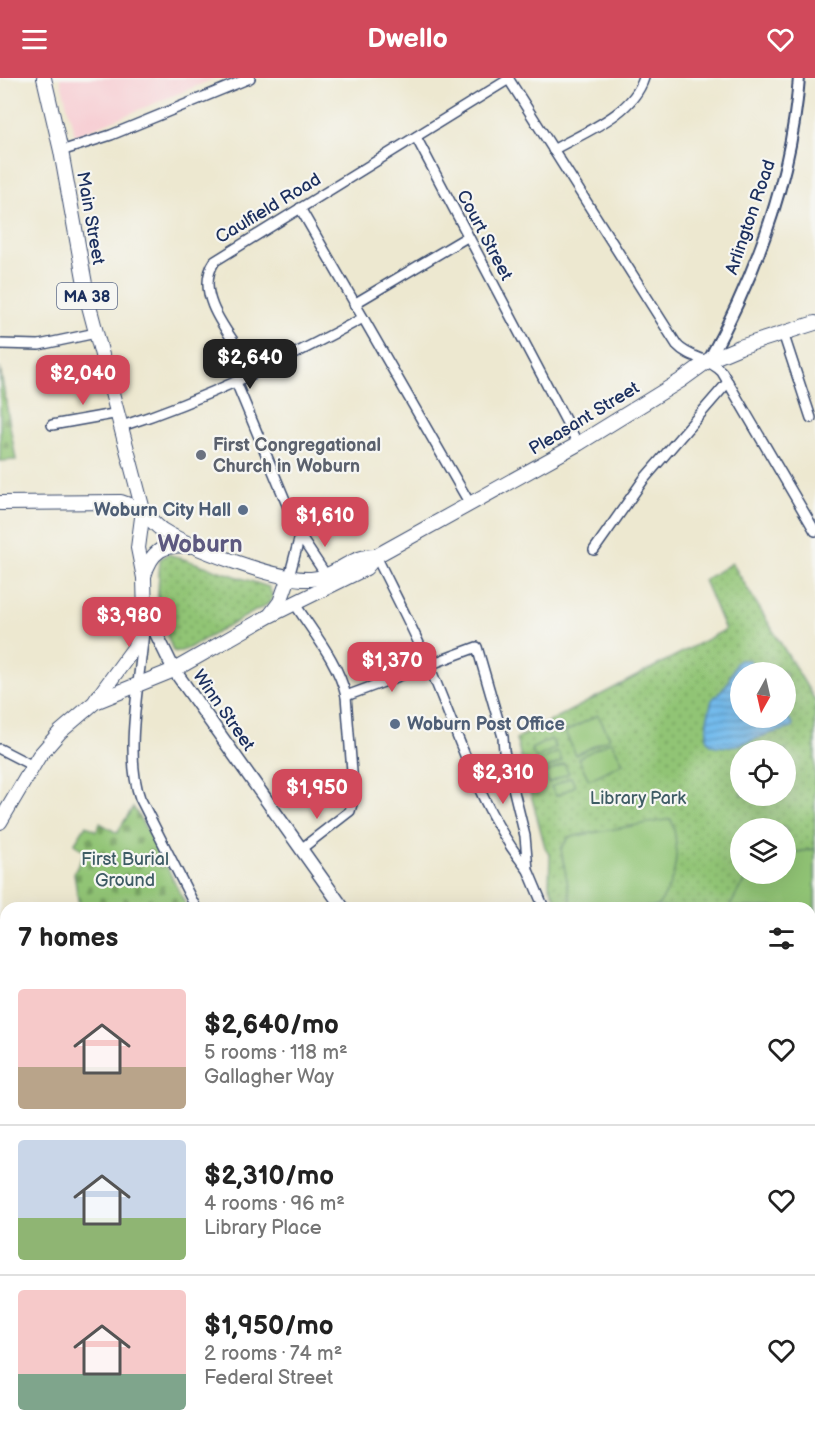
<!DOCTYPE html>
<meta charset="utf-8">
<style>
body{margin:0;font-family:"Balsamiq Sans",sans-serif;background:#f2f2f2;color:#222;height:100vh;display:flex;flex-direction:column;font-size:22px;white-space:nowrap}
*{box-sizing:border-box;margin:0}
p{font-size:20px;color:#767676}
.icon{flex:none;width:33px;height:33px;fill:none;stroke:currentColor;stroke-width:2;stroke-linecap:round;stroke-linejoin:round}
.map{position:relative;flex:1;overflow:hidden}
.panel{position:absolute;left:0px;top:824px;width:816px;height:536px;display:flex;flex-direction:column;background:#fff;border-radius:18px 18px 0 0;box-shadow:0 6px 24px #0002}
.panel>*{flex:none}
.needle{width:39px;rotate:188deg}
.tools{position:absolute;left:730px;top:584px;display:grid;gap:12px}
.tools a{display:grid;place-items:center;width:66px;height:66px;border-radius:50%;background:#fff;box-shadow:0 6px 24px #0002;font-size:30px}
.price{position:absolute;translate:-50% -51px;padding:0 14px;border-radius:12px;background:#d1495b;color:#fff;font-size:20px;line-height:39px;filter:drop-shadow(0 2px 3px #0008)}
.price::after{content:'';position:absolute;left:50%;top:36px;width:18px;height:14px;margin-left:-9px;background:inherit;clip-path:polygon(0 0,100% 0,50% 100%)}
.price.current{background:#222;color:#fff}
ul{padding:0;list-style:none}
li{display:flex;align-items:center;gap:18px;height:150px;padding:0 18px}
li+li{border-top:2px solid #e0e0e0}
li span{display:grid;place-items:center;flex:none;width:168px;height:120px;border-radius:6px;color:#555}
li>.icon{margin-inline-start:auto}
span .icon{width:72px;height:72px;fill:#fffc;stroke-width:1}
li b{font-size:26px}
h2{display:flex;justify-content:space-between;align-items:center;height:72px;padding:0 18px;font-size:26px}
header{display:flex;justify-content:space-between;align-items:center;height:78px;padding:0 18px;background:#d1495b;color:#fff;font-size:27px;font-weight:700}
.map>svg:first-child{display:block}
.built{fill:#f7cfd4}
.wetland{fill:url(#wetland-marsh);stroke:#567a69;stroke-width:1.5}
.cemetery{fill:url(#cemetery-stones);stroke:#567a69;stroke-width:1.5}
.park{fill:url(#park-dots);stroke:#567a69;stroke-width:1.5;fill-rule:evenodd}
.pitch{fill:#91c474;stroke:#567a69;stroke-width:1.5}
.water{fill:url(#water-rules);stroke:#4876a6;stroke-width:1.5}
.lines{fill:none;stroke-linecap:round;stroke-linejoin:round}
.minor-casing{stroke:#3a4b6f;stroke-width:12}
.tertiary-casing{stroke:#3a4b6f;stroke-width:14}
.secondary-casing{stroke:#3a4b6f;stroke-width:15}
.primary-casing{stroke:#3a4b6f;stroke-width:16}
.minor{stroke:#fff;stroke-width:9}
.tertiary{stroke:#fff;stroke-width:10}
.secondary{stroke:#fff;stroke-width:12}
.primary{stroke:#fff;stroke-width:14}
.worship-dot{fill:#6b7280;stroke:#f6f6f2;stroke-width:2}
.service-dot{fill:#5c6f8a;stroke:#f6f6f2;stroke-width:2}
.labels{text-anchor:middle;stroke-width:4.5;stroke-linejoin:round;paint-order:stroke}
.shield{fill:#f6f6f2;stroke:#5d6b8a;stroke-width:1.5}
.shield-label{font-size:16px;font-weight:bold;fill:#1b2f5e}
.street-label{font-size:18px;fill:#1b2f5e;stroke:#f6f6f2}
.worship-label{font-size:18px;font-weight:bold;fill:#5b616d;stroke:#f6f6f2;text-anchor:start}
.service-label{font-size:18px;font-weight:bold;fill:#4e5e75;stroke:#f6f6f2;text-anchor:end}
.park-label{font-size:18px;fill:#3e5c65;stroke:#f6f6f2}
.district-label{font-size:24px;font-weight:bold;fill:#5d5980;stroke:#f6f6f2}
</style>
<header><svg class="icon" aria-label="menu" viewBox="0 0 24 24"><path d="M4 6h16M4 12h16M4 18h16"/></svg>Dwello<svg class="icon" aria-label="heart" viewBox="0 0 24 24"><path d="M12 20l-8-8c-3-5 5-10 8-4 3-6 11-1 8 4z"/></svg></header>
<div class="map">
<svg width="815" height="1358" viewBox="0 0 815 1358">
<defs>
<pattern id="wetland-marsh" width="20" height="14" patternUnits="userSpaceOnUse" patternTransform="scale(1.5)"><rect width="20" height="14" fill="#91c474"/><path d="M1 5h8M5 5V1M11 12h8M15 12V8" fill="none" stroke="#76a062"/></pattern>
<pattern id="cemetery-stones" width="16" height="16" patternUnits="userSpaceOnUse" patternTransform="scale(1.5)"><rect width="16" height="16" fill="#91c474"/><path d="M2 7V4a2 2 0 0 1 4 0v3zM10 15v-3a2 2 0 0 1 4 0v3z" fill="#76a062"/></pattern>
<pattern id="park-dots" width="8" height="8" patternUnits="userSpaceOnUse" patternTransform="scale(1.5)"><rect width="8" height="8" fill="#91c474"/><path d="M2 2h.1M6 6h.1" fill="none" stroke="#76a062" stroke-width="1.8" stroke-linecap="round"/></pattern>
<pattern id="water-rules" width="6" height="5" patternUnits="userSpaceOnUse" patternTransform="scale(1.5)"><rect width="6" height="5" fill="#75bced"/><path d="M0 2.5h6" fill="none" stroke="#5f99c3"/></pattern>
</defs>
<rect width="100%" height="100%" fill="#f6f6f2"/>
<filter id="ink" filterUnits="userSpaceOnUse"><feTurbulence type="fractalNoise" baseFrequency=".0167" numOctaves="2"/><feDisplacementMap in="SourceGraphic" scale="12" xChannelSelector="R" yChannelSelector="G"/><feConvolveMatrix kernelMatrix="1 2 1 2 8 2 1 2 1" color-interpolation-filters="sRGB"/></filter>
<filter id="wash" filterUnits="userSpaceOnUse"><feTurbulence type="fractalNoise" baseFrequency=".008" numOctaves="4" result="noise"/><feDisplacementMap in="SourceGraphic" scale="24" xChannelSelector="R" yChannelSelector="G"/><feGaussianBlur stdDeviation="1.35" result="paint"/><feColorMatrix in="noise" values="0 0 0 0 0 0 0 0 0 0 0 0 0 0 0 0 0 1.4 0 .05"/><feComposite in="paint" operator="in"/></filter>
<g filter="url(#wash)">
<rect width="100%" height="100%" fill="#ede8d0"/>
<!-- built -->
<path class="built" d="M60,0H216L75,58Z"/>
<!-- wetland -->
<path class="wetland" d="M815,1043V1189L810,1184V1049Z"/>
<!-- cemetery -->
<g class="cemetery">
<path d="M0,290L16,382L0,383Z"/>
<path d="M133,729L155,765L187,829H79L74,795L85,773L74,766L86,747L96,753L100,745L117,755Z"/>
</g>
<!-- park -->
<g class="park">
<path d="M168,476L269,509L273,519L268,526L187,571L178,574L173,573L157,529L160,481Z"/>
<path d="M732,485L815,622V884H810V830L559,829L549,806L550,778L545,769L516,661L725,552L704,502ZM741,594H786V639H741ZM741,672H786V717H741ZM741,750H786V795H741Z"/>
<path d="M815,937V1041L810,1045V938Z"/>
</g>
<!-- pitch -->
<g class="pitch">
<path d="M598,637L610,660L576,677L565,654Z"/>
<path d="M551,661L556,670L536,680L531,671Z"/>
<path d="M611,663L623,685L589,702L578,680Z"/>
<path d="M558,674L562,683L543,693L538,684Z"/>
<path d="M564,686L569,695L549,705L544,696Z"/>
<path d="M571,699L575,708L556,718L551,709Z"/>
<path d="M671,741C681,771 677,803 657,829H572L561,771L569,759Z"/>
<path d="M815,771V879L810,880V830L730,829L739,811L753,795H786V776Z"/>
</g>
<!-- water -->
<path class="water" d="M740,582H749L756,594H741V639L786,637L793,646L791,650C782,653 772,654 763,658C747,664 730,672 712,667L707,662V642L712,622L727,606L736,585Z"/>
</g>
<g filter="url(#ink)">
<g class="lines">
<!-- minor casing -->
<g class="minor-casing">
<g id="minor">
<path d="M508,0L677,267C690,281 708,279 722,294L815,453"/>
<path d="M416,59L578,366"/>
<path d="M553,72C584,54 632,37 644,0"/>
<path d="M61,73L111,57L250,0"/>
<path d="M300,130L470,426"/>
<path d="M354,226L467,159"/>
<path d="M783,255L811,340"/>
<path d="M0,266L39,267L96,255"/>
<path d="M255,295C238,265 190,219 215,183L509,1"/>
<path d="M236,304L300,458L289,499"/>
<path d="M52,347L119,335"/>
<path d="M122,348C206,321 285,282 363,240"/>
<path d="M300,458L326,497"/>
<path d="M594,472L644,401L728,304"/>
<path d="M295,526C314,556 338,584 346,618L354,719L350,733L301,771"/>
<path d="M144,553C140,600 124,678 140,720L196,830"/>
<path d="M346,618C390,602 433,585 477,569L503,659L504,673L525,758L528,792C481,734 459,658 430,590C414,552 394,515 376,478"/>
<path d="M0,671L33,688"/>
<path d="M528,792L544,830"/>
<path d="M810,897L815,896"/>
<path d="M0,989L6,988"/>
<path d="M0,1085L6,1084"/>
<path d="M0,1201L6,1206"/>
<path d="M371,1353L373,1358"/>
<path d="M507,1353V1358"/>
<path d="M649,1353L650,1358"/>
<path d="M77,1358V1353"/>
<path d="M245,1358L261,1353"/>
</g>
</g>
<!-- tertiary casing -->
<g class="tertiary-casing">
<path id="tertiary" d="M709,282C756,196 792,98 799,0"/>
</g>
<!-- secondary casing -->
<g class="secondary-casing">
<g id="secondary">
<path d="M145,538L153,549L174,592L343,830"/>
<path d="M749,1353L755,1358"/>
</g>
</g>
<!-- primary casing -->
<g class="primary-casing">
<g id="primary">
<path d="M44,0L61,73L89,228L143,432L138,470L144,500L145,538L134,570L96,622"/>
<path d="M0,425L121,424L143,432"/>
<path d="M143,432C149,440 154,446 162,452C191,470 278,503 311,501C335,500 351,477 376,478"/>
<path d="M144,498C151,473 164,465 189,468"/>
<path d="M271,536L280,524L289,499"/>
<path d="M0,744L39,678L60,654L95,624L174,592L269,538L366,490L376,478L578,366L680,303L709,282L740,269L815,245"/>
</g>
</g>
<!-- minor -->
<use href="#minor" class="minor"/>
<!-- tertiary -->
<use href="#tertiary" class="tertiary"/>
<!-- secondary -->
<use href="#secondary" class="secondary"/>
<!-- primary -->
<use href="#primary" class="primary"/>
</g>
</g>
<!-- markers -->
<circle class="worship-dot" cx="201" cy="377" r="6"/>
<g class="service-dot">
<circle cx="243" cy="432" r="6"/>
<circle cx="395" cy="646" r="6"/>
</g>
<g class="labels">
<!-- shield labels -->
<rect class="shield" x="57" y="205" width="60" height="26" rx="4.5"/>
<g class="shield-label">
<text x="87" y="224">MA 38</text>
</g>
<!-- street labels -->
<g class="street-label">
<text transform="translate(268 130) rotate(-31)" y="6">Caulfield Road</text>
<text transform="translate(750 139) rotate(-71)" y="6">Arlington Road</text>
<text transform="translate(91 140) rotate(80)" y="6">Main Street</text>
<text transform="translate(485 157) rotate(62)" y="6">Court Street</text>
<text transform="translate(584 340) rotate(-31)" y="6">Pleasant Street</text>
<text transform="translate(224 632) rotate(55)" y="6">Winn Street</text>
</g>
<!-- worship labels -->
<g class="worship-label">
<text x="213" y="373">First Congregational<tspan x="213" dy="21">Church in Woburn</tspan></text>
</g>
<!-- service labels -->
<g class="service-label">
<text x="231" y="438">Woburn City Hall</text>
<text x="407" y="652" text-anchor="start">Woburn Post Office</text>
</g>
<!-- park labels -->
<g class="park-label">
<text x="638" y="726">Library Park</text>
<text x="125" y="787">First Burial<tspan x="125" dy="21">Ground</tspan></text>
</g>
<!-- district labels -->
<g class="district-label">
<text x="200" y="474">Woburn</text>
</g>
</g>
</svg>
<div class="tools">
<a><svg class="needle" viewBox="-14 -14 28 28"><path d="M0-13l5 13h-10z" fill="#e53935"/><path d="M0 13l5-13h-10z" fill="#767676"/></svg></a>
<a><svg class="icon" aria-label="locate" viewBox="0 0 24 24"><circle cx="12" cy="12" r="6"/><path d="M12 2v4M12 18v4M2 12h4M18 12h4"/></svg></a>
<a><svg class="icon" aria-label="layers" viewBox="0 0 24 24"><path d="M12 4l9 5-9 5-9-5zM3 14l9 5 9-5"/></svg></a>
</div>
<b class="price current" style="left:250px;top:312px">$2,640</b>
<b class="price" style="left:83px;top:328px">$2,040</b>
<b class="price" style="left:325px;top:470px">$1,610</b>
<b class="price" style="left:129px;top:570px">$3,980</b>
<b class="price" style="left:392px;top:615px">$1,370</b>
<b class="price" style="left:503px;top:727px">$2,310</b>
<b class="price" style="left:317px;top:742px">$1,950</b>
<section class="panel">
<h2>7 homes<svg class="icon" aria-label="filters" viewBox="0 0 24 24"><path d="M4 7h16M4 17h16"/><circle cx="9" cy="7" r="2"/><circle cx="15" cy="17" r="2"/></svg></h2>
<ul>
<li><span style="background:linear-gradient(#f6c9c9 65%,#b9a48a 0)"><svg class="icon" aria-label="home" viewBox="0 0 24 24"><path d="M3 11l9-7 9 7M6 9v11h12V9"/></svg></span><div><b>$2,640/mo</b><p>5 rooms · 118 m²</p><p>Gallagher Way</p></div><svg class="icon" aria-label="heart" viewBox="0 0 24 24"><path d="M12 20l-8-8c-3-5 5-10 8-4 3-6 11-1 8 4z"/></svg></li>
<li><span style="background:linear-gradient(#c9d6e8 65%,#8fb573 0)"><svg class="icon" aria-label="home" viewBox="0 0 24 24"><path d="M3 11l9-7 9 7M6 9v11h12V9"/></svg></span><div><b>$2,310/mo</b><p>4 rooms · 96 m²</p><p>Library Place</p></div><svg class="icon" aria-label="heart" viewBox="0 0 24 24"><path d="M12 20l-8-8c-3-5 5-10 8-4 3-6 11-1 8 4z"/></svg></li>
<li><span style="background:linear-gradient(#f6c9c9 70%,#7fa58c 0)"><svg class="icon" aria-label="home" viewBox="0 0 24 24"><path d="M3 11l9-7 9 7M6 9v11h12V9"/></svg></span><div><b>$1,950/mo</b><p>2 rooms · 74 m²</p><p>Federal Street</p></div><svg class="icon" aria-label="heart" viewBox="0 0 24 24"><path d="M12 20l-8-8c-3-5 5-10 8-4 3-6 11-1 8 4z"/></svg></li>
</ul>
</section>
</div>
